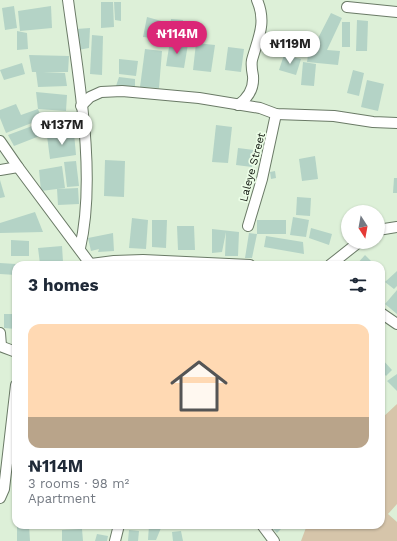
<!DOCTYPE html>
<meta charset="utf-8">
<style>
body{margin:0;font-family:"Work Sans",sans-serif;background:#f2f2f3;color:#1f2937;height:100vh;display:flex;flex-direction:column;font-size:15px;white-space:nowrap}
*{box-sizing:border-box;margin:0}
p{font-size:13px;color:#747a83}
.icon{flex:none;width:22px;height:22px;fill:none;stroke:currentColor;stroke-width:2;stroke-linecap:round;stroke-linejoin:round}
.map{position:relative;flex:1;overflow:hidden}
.side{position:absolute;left:12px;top:261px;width:373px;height:268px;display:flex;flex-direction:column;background:#fff;border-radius:12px;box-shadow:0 1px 3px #0004}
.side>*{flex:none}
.needle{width:26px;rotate:169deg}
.controls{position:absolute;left:341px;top:205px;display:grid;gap:8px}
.controls a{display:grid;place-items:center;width:44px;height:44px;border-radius:50%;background:#fff;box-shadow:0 1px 3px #0004;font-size:20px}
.price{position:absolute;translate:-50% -34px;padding:0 9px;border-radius:14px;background:#fff;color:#222;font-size:13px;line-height:26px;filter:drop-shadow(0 1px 2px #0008)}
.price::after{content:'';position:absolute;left:50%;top:24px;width:12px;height:9px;margin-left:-6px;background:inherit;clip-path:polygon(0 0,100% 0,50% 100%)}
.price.selected{background:#db2777;color:#fff}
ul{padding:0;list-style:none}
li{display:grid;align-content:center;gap:8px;height:212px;padding:0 16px}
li+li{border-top:1px solid #e0e1e3}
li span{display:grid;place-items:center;height:124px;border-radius:12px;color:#555}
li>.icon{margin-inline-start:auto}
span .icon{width:72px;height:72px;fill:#fffc;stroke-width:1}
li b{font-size:17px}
h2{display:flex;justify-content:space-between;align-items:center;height:48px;padding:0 16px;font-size:17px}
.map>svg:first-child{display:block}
.green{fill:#d6c5aa}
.building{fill:#b4d3c6}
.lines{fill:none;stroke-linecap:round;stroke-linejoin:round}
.minor-casing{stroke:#6a7a66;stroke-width:12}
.minor{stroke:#fff;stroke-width:10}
.labels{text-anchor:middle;stroke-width:3.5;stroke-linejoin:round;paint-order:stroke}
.street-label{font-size:11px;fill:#161c14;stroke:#ebfde6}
</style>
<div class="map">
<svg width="397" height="541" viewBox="0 0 397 541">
<rect width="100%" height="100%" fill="#ddf0d8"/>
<!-- green -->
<path class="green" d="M397,404V504L388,514L397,522V541H301L307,525H381V419Z"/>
<!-- building -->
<g class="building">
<path d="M101,2H113L114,27L101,28Z"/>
<path d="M114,2H121V21L115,20Z"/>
<path d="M14,6L17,28L5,30L2,8Z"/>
<path d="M51,6L52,28L20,31L18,11Z"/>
<path d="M331,13L342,18L327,50L340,51L338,65L307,62L309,48L312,50Z"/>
<path d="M147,17L165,22L162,39L143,37Z"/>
<path d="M171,19L183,20L180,40L169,39Z"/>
<path d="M357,20L368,21L367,51H356Z"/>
<rect x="342" y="22" width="8" height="25"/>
<path d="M90,28L89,48L78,50L76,29Z"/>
<path d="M17,31L27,33L28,49L17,50Z"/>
<path d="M274,31L287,35L283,50L270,48Z"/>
<path d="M92,35L103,36L102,75L90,74Z"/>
<path d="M292,35L309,40L304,56L286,53Z"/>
<path d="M170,41L188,44L184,68L166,66Z"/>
<path d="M196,43L215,45L211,72L193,70Z"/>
<path d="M228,47L244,49L241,72L225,70Z"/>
<path d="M145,49L162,51L159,88L140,87Z"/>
<path d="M29,55L69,56L68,72H43L65,73L67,86L38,87L36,72H32Z"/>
<path d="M284,55L301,59L296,75L279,70Z"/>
<path d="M119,59L138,61L136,76L119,74Z"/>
<path d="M303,62L316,64L314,86L301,85Z"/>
<path d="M22,63L25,74L4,80L0,70Z"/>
<path d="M353,70L364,73L359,96L347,93Z"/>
<path d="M119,77L135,79V88L116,86Z"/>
<path d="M367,80L384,84L378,111L361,107Z"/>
<path d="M36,92L67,95L66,111L38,109Z"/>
<path d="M16,104L21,115L38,109L42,119L6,133L0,118V110Z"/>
<path d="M51,119L55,130L14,146L8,135Z"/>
<path d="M216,125L232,127L228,163L212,162Z"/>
<path d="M74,133L76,155L50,159L47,136Z"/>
<path d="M238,148L254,150L252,167L236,165Z"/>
<path d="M315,156L318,179L302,181L299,159Z"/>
<path d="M105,160L125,161L124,197L104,196Z"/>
<path d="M76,161L79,186L67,187L64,162Z"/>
<path d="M62,166L65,188L57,189L78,188L79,204L58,205L57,189L41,191L39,170Z"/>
<path d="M275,171L276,178L271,179L270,172Z"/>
<path d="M394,178H397V193H393Z"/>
<path d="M0,180L5,197L0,198Z"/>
<path d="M297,197L311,198L310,216L296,215Z"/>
<path d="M35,212L43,232L0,233V223Z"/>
<path d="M293,217L309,220L306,237L290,235Z"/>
<path d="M132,218L148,220L146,249L129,248Z"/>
<path d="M152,220H167L166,248L152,247Z"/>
<path d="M257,220H286V234H257L252,258H245L249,233L257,234Z"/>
<path d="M177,226H194L195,250H178Z"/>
<path d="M311,228L332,234L329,245L309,238Z"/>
<path d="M212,229L239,232L238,256H225L226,232L222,252L212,253Z"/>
<path d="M113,233L114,251L98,252L99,249L91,251L88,238Z"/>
<path d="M266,236L303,242L304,254L264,247Z"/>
<path d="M11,240L29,241V256H11Z"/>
<path d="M62,246L63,262L40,264L38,248Z"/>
<path d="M365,255L375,265H356Z"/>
<path d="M0,263L16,264V275L0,274Z"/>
<path d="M397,271V286L394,289L385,282Z"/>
<path d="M397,290V314L385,304Z"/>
<path d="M4,314H16V329L4,328Z"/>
<path d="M381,358L392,370L386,376L381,370Z"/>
<path d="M397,374V391L387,381Z"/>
<path d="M29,525L30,541H17V526Z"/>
<path d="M149,525L161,528L156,540H148Z"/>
<rect x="164" y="525" width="14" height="4"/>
<path d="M269,525H285L277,533Z"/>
<path d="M82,529L83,541H62V530Z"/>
<path d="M129,530L139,531L138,541H128Z"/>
<path d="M181,531L183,541H173L172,532Z"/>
<path d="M97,534L108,536L107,541H95Z"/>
</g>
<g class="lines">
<!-- minor casing -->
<g class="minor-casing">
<g id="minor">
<path d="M68,0C78,75 97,175 80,248"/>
<path d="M347,7L397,12"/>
<path d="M238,105C248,98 254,88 253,76C252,71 251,65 252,60C258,38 267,23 257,0"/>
<path d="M81,106L90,97L101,92L122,91L199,98L260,108L276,114L334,116L373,122L397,123"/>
<path d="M0,141L18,167L91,265"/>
<path d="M0,170L18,167"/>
<path d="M248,226L262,179L276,114"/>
<path d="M378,230L397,227"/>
<path d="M91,264L114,261L143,260L250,265"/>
<path d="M330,265L359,242"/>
<path d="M381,313L397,324"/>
<path d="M0,333L1,346"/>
<path d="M0,346L16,352"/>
<path d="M0,498L4,489L16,385"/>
<path d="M262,525L274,541"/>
<path d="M115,541L119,525"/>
</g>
</g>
<!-- minor -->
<use href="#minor" class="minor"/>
</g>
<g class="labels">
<!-- street labels -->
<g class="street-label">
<text transform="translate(252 167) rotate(-75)" y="4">Laleye Street</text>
</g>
</g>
</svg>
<div class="controls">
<a><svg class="needle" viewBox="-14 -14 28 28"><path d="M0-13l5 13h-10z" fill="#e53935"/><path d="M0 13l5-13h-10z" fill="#747a83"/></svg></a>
</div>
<b class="price selected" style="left:177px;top:55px">₦114M</b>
<b class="price" style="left:290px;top:65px">₦119M</b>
<b class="price" style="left:62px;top:146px">₦137M</b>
<section class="side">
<h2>3 homes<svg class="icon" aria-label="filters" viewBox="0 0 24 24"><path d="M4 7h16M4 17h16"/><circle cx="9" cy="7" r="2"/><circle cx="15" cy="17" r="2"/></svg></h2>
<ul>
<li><span style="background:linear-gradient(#ffd9b3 75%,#b9a48a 0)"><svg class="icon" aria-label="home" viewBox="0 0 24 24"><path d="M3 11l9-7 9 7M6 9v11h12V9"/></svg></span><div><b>₦114M</b><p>3 rooms · 98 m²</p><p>Apartment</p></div></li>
</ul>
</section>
</div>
